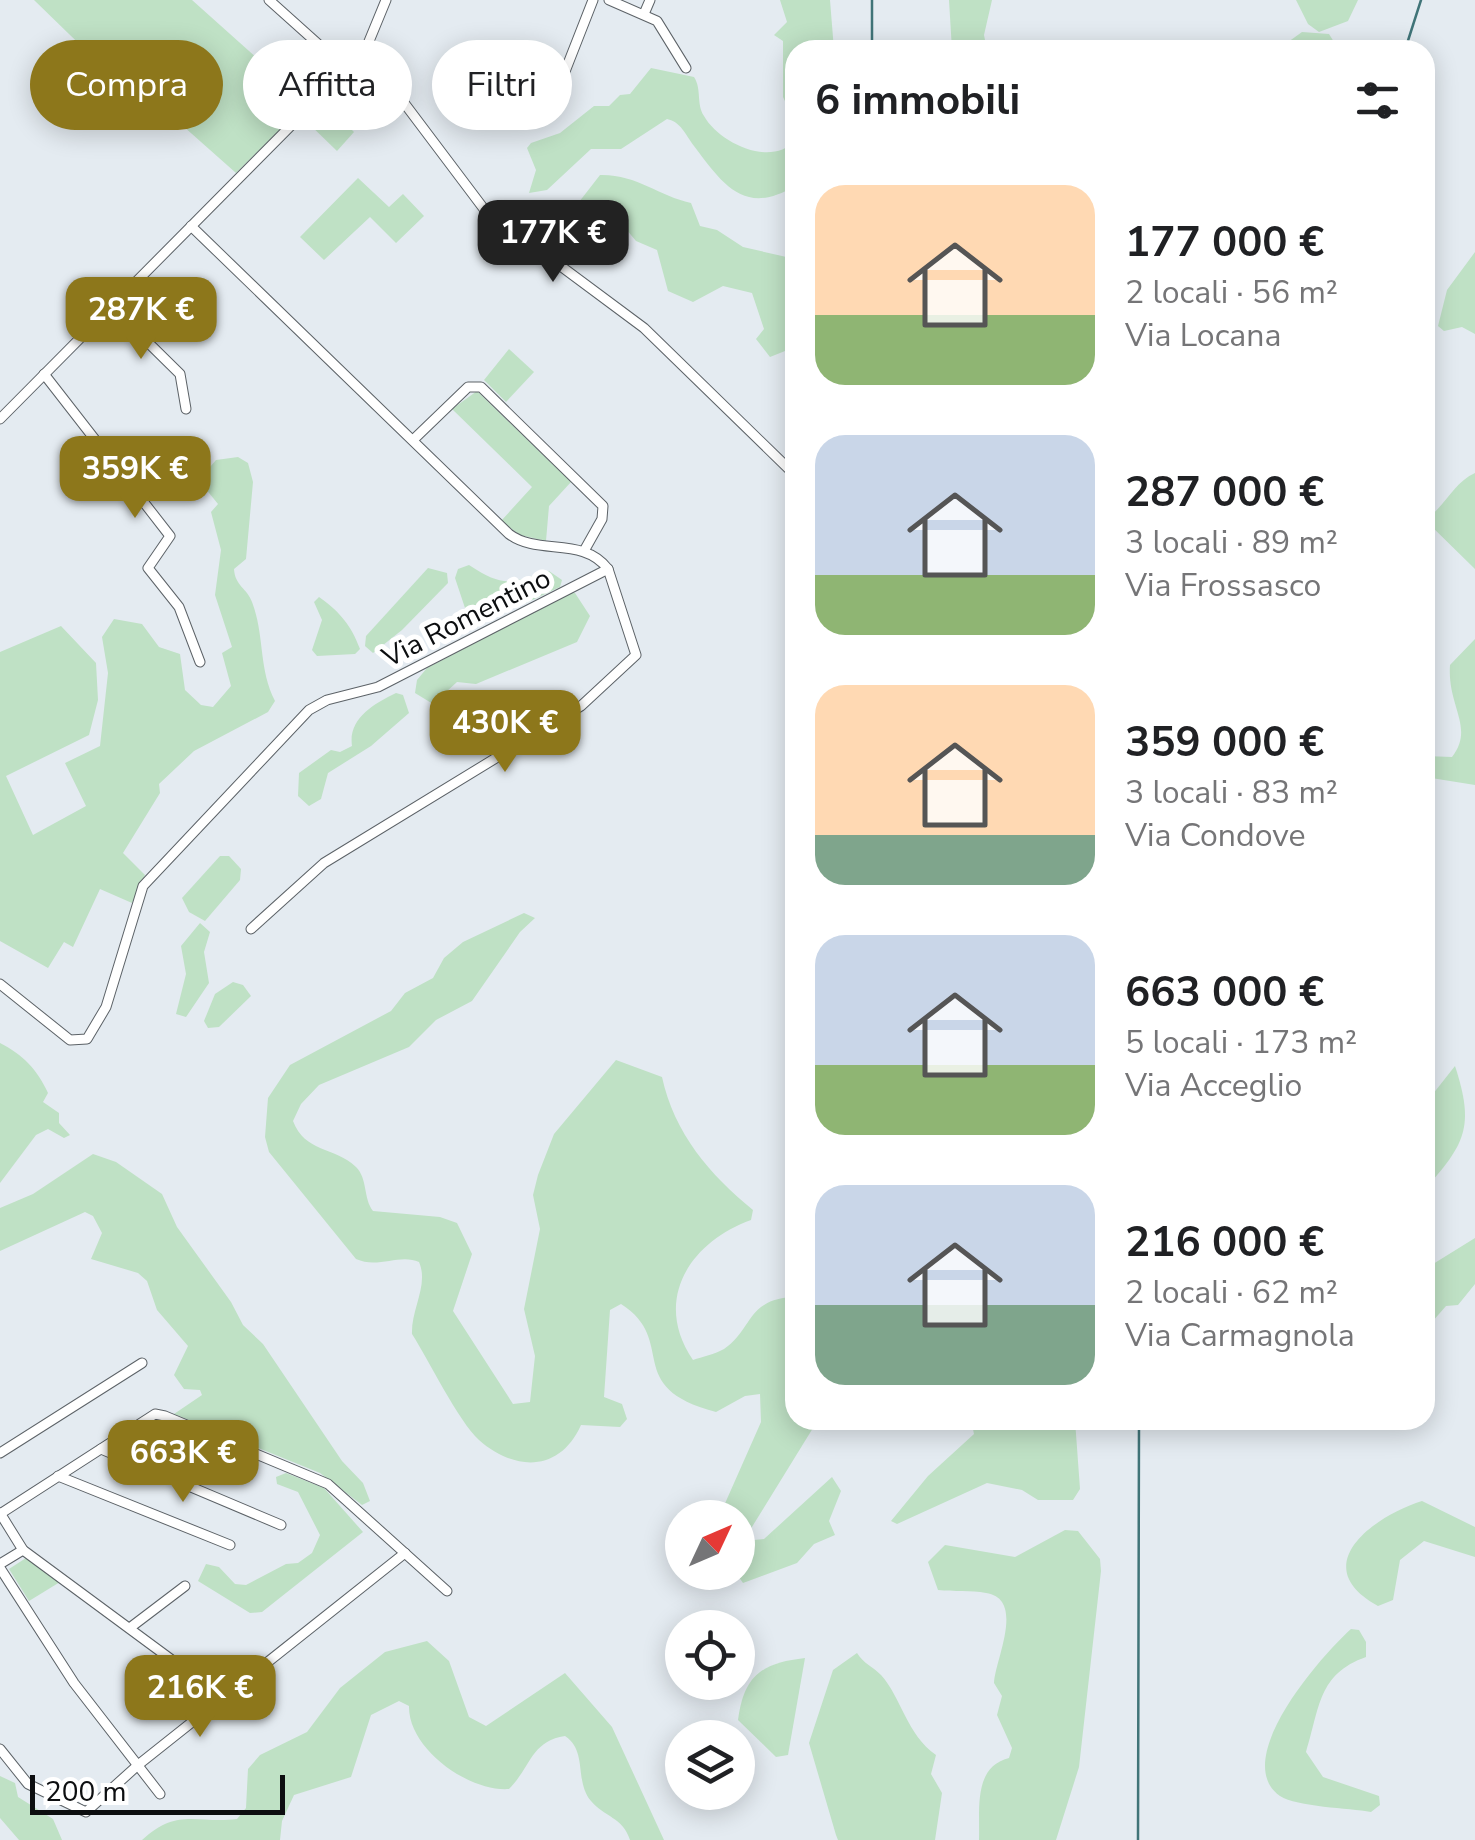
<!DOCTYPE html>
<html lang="it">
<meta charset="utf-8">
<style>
body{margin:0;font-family:"Nunito Sans",sans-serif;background:#f2f2f2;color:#202124;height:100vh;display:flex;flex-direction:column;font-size:38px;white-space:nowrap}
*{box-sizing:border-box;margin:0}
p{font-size:32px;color:#757577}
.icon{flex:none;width:55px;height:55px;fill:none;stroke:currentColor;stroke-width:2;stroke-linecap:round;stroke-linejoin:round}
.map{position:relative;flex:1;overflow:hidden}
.drawer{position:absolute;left:785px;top:40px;width:650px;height:1390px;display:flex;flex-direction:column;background:#fff;border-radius:30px;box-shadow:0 5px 25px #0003}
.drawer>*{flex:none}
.guide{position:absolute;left:30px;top:40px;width:605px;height:90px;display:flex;gap:20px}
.needle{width:65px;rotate:46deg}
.fabs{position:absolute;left:665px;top:1500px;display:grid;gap:20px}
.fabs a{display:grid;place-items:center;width:90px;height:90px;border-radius:50%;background:#fff;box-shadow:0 5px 25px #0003;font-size:50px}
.scale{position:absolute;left:30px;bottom:25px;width:255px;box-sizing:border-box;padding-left:10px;border:5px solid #0c0e10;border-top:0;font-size:28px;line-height:35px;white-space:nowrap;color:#0c0e10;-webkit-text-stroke:8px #fff;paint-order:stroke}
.price{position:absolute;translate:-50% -85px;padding:0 22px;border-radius:20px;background:#8d771b;color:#fff;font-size:32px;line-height:65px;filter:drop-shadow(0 2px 5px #0008)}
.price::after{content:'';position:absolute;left:50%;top:60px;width:30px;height:22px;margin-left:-15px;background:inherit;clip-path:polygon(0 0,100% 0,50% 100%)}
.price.on{background:#222;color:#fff}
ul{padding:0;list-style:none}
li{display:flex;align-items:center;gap:30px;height:250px;padding:0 30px}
li span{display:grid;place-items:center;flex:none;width:280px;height:200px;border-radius:30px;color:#555}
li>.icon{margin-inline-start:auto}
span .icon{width:120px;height:120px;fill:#fffc;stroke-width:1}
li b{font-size:42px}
h2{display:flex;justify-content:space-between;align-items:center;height:120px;padding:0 30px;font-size:42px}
.pill{padding:0 35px;border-radius:45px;background:#fff;box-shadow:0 5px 25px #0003;font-size:35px;line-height:90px}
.pill.on{background:#8d771b;color:#fff}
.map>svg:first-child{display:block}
.green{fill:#bfe1c5}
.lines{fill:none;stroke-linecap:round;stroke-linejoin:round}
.stream{stroke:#407478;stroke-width:2.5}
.street-casing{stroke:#5c6267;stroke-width:11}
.street{stroke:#fff;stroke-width:9}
.labels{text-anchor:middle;stroke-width:10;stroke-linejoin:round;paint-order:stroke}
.street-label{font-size:28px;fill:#0c0e10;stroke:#fff}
</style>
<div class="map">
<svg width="1475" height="1840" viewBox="0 0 1475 1840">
<rect width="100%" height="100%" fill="#e4ebf1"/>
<!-- green -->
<g class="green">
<path d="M34,0H192L307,103L236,173L112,63L105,69Z"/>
<path d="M780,0H830L834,50H795V122L783,97V41L774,35L787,22Z"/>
<path d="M949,0H992L984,35L987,50H952Z"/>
<path d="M1296,0H1358L1348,21L1319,32L1308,24Z"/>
<path d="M1302,32L1329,34L1339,50H1277Z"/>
<path d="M651,68L694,77C702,89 696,104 704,116C719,143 772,168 795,140V186C745,216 724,186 694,146C685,134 681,122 667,119L621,149H591L547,190L529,193L536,170L527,148L531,143L560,133L594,106H609L620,95L630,94Z"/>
<path d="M324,102L354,132L337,151L305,120Z"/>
<path d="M600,175C636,174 659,196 691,203L700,226L717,230L743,247L795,259V347L770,357L756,339L764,329L752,293L723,286L693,302L668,291L657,250L636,241L611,211L586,208L579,202Z"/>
<path d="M358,178L389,207L403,194L424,216L396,243L370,217L324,260L300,237Z"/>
<path d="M1475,252V334L1462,327L1444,331L1438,326L1447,290Z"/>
<path d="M509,349L534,372L506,402L484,380Z"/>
<path d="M477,391L571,482L549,506L546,541L520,535L501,521L532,487L452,409Z"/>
<path d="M238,457L248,463L253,482L246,559L234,569C235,586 247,588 252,602C265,636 258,667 275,701L268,712L194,751L159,784L160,793L123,853L145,875L132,903L100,889L73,947L64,942L48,968L0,941V652L61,626L96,663L98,700L89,735L6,776L33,835L86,806L65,763L100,746L108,673L102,637L114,619L142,624L159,647L180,654L185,690L201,705L213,707L231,686L222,653L232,647L215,595L221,550L211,512L218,504L205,488L204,474L216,460Z"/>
<path d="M1475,473V569L1425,520C1444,508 1454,482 1475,473Z"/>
<path d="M469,565C504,588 510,583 549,571L562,580L560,587C532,600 496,621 465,608L455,578L458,569Z"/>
<path d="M428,568L447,573L448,583L402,630L373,653L365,646L366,636Z"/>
<path d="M570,593H575L590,616L577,642L476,684L457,682L433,704L415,693L417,680L427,668Z"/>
<path d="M319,597C340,612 351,625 360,649L355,654L317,656L312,650L322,620L314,602Z"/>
<path d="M1475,639V785L1425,777V756L1452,757C1475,727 1447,707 1450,665Z"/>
<path d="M396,693L403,695L409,713L371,746L328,773L321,799L309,806L298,796L299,773L331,750L340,752L352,746C348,719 373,704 396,693Z"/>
<path d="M220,856H229L241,869L240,880L205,921L189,912L182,898Z"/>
<path d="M524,913L535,918L520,932L472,1001L436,1020L409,1047L319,1085L301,1104L293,1121C305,1153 334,1146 356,1167C368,1179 363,1198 373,1211L440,1217L457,1223L472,1254L453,1311L513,1404L530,1402L535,1356L524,1309L540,1229L533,1195L538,1175L554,1134L616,1060L662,1077C674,1133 710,1175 753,1210L751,1220C690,1242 652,1300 693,1360C702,1357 715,1354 724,1349C753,1329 746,1301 791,1297L795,1301V1420H814L813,1428L747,1535L754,1540L764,1539L832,1477L841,1491L829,1521L835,1535L814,1544L797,1563L743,1583L736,1573L738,1518L719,1517L761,1422L760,1394L745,1396L716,1412C621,1387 679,1341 621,1304L610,1310L604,1397L622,1404L627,1419L620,1427L581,1425C560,1472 515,1472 479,1440C459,1422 428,1359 412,1334C411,1309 429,1285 419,1262C400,1253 378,1269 356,1259L269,1152L265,1137L268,1098L290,1065L391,1011L405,993L433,978L444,958L463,942Z"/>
<path d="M200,923L210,932L204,952L209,983L186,1017L176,1014L186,974L181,946Z"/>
<path d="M233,982L243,985L251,996L219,1027L208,1028L204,1021L215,994Z"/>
<path d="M0,1043C23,1055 37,1069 48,1093L43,1102L59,1113V1123L70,1135L64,1138L48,1129L36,1135L0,1183Z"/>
<path d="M1455,1066C1475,1127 1465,1144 1425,1189V1104Z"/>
<path d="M93,1154L116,1162L162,1194L177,1227L231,1302L243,1325L263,1344L342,1461L363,1483L370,1501L362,1505L320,1473L174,1414L202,1395L200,1390L184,1389L174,1375L188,1346L157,1310L147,1281L138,1273L91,1259L102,1233L93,1216L85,1212L0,1251V1208L33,1194Z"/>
<path d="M1475,1238V1284L1458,1305L1446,1306L1425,1330V1269Z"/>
<path d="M971,1420H1075L1080,1489L1073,1500H1038L1022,1490L987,1483L897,1524L891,1521L928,1476L974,1434Z"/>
<path d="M286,1473L324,1488L363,1532L262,1612L250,1613L198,1581L206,1564L219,1567L235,1584L246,1585L286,1564L298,1563L312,1553L320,1535L298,1492L277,1484L276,1477Z"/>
<path d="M1422,1501L1475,1527V1557L1424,1541L1400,1560L1393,1600L1378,1606C1305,1566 1374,1516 1422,1501Z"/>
<path d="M1065,1530L1078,1531L1100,1559L1101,1571L1079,1767L1056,1840H979C980,1809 973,1767 1009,1758L1012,1748L997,1715L1002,1696L994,1683C995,1660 1026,1599 986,1593C971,1590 954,1592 938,1590L928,1562L945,1545L1015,1557Z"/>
<path d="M26,1558L60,1582L29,1601L9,1569Z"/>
<path d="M1351,1629L1359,1630L1366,1642V1657C1318,1674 1320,1707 1306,1752L1323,1777L1379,1796L1380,1805L1371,1812C1349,1808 1297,1807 1280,1796C1229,1760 1322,1655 1351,1629Z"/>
<path d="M427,1641L449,1661L469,1717L486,1726L565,1673L612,1727L664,1840H630C623,1817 604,1817 591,1801C574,1781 588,1751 565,1736C531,1741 531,1767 509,1789C469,1792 408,1749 409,1706L399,1701L371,1715L351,1777L294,1795L282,1821L280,1840H142C178,1807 196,1824 237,1819L246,1808L248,1769L260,1755L307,1732L340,1688L385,1652Z"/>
<path d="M857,1653C864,1664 872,1666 881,1675C901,1697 907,1735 936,1755L931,1774L942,1793L935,1840H838L836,1835L809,1743L833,1670Z"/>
<path d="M805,1658L788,1755L776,1757L738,1720C744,1675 762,1663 805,1658Z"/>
<path d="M0,1776L15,1783L18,1797L53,1819L62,1840H19L0,1818Z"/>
</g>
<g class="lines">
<!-- stream -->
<g class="stream">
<path d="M872,50V0"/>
<path d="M1405,50L1421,0"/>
<path d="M1138,1840L1139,1420"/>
</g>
<!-- street casing -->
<g class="street-casing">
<g id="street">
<path d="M269,0L346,69"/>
<path d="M609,0L657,21L686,68"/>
<path d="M644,14L650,0"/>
<path d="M365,51L484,209L644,328L795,475"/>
<path d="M564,74L593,0"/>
<path d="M112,307L180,374L186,409"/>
<path d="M44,374L170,536L148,568L179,607L200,662"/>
<path d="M0,419L365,51L386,0"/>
<path d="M413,440L468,387H481L603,506L602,519L584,551"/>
<path d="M251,929L324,863L581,706L636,655L608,569"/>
<path d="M0,984L70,1040L87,1039L106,1007L143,886L309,710L327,700L378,687L608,569C583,536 538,556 509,534L191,226"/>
<path d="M101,1449L281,1525"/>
<path d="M0,1453L142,1363"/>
<path d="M58,1476L230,1545"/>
<path d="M0,1513L23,1550L222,1697"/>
<path d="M0,1514L155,1414L165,1416L328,1484L447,1591"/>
<path d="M0,1564L23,1550"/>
<path d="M0,1568L74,1683L160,1794"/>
<path d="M131,1627L185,1586"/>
<path d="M0,1749L28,1784L86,1812L138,1765L405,1553"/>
</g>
</g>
<!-- street -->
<use href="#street" class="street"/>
</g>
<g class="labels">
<!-- street labels -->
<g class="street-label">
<text transform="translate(466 617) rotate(-27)" y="10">Via Romentino</text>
</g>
</g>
</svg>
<div class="fabs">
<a><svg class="needle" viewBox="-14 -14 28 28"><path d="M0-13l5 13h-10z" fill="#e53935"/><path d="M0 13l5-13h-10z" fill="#757577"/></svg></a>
<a><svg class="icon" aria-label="locate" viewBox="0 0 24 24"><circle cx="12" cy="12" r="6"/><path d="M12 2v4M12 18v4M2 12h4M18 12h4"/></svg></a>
<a><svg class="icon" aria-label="layers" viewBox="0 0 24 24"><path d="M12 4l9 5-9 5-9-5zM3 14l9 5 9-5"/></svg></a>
</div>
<div class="scale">200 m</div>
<b class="price on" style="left:553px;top:285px">177K €</b>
<b class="price" style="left:141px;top:362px">287K €</b>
<b class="price" style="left:135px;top:521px">359K €</b>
<b class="price" style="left:505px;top:775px">430K €</b>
<b class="price" style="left:183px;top:1505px">663K €</b>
<b class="price" style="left:200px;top:1740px">216K €</b>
<div class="guide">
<a class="pill on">Compra</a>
<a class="pill">Affitta</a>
<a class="pill">Filtri</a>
</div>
<section class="drawer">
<h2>6 immobili<svg class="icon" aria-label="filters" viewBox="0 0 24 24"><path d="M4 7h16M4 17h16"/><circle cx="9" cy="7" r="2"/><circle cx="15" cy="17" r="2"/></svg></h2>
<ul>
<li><span style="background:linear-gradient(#ffd9b3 65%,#8fb573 0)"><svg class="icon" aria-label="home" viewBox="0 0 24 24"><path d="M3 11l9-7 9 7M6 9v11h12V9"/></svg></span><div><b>177 000 €</b><p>2 locali · 56 m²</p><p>Via Locana</p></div></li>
<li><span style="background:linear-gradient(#c9d6e8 70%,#8fb573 0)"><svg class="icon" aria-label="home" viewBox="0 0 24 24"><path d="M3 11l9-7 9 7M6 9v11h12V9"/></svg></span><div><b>287 000 €</b><p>3 locali · 89 m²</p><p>Via Frossasco</p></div></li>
<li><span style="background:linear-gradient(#ffd9b3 75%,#7fa58c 0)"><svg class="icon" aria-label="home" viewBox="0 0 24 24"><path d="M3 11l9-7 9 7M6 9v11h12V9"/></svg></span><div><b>359 000 €</b><p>3 locali · 83 m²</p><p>Via Condove</p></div></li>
<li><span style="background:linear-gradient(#c9d6e8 65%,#8fb573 0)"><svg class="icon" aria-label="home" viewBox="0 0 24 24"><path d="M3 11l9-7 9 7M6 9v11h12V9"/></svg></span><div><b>663 000 €</b><p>5 locali · 173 m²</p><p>Via Acceglio</p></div></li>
<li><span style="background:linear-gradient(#c9d6e8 60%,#7fa58c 0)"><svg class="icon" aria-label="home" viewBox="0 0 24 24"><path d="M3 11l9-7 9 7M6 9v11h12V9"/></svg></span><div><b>216 000 €</b><p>2 locali · 62 m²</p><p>Via Carmagnola</p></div></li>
</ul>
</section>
</div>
